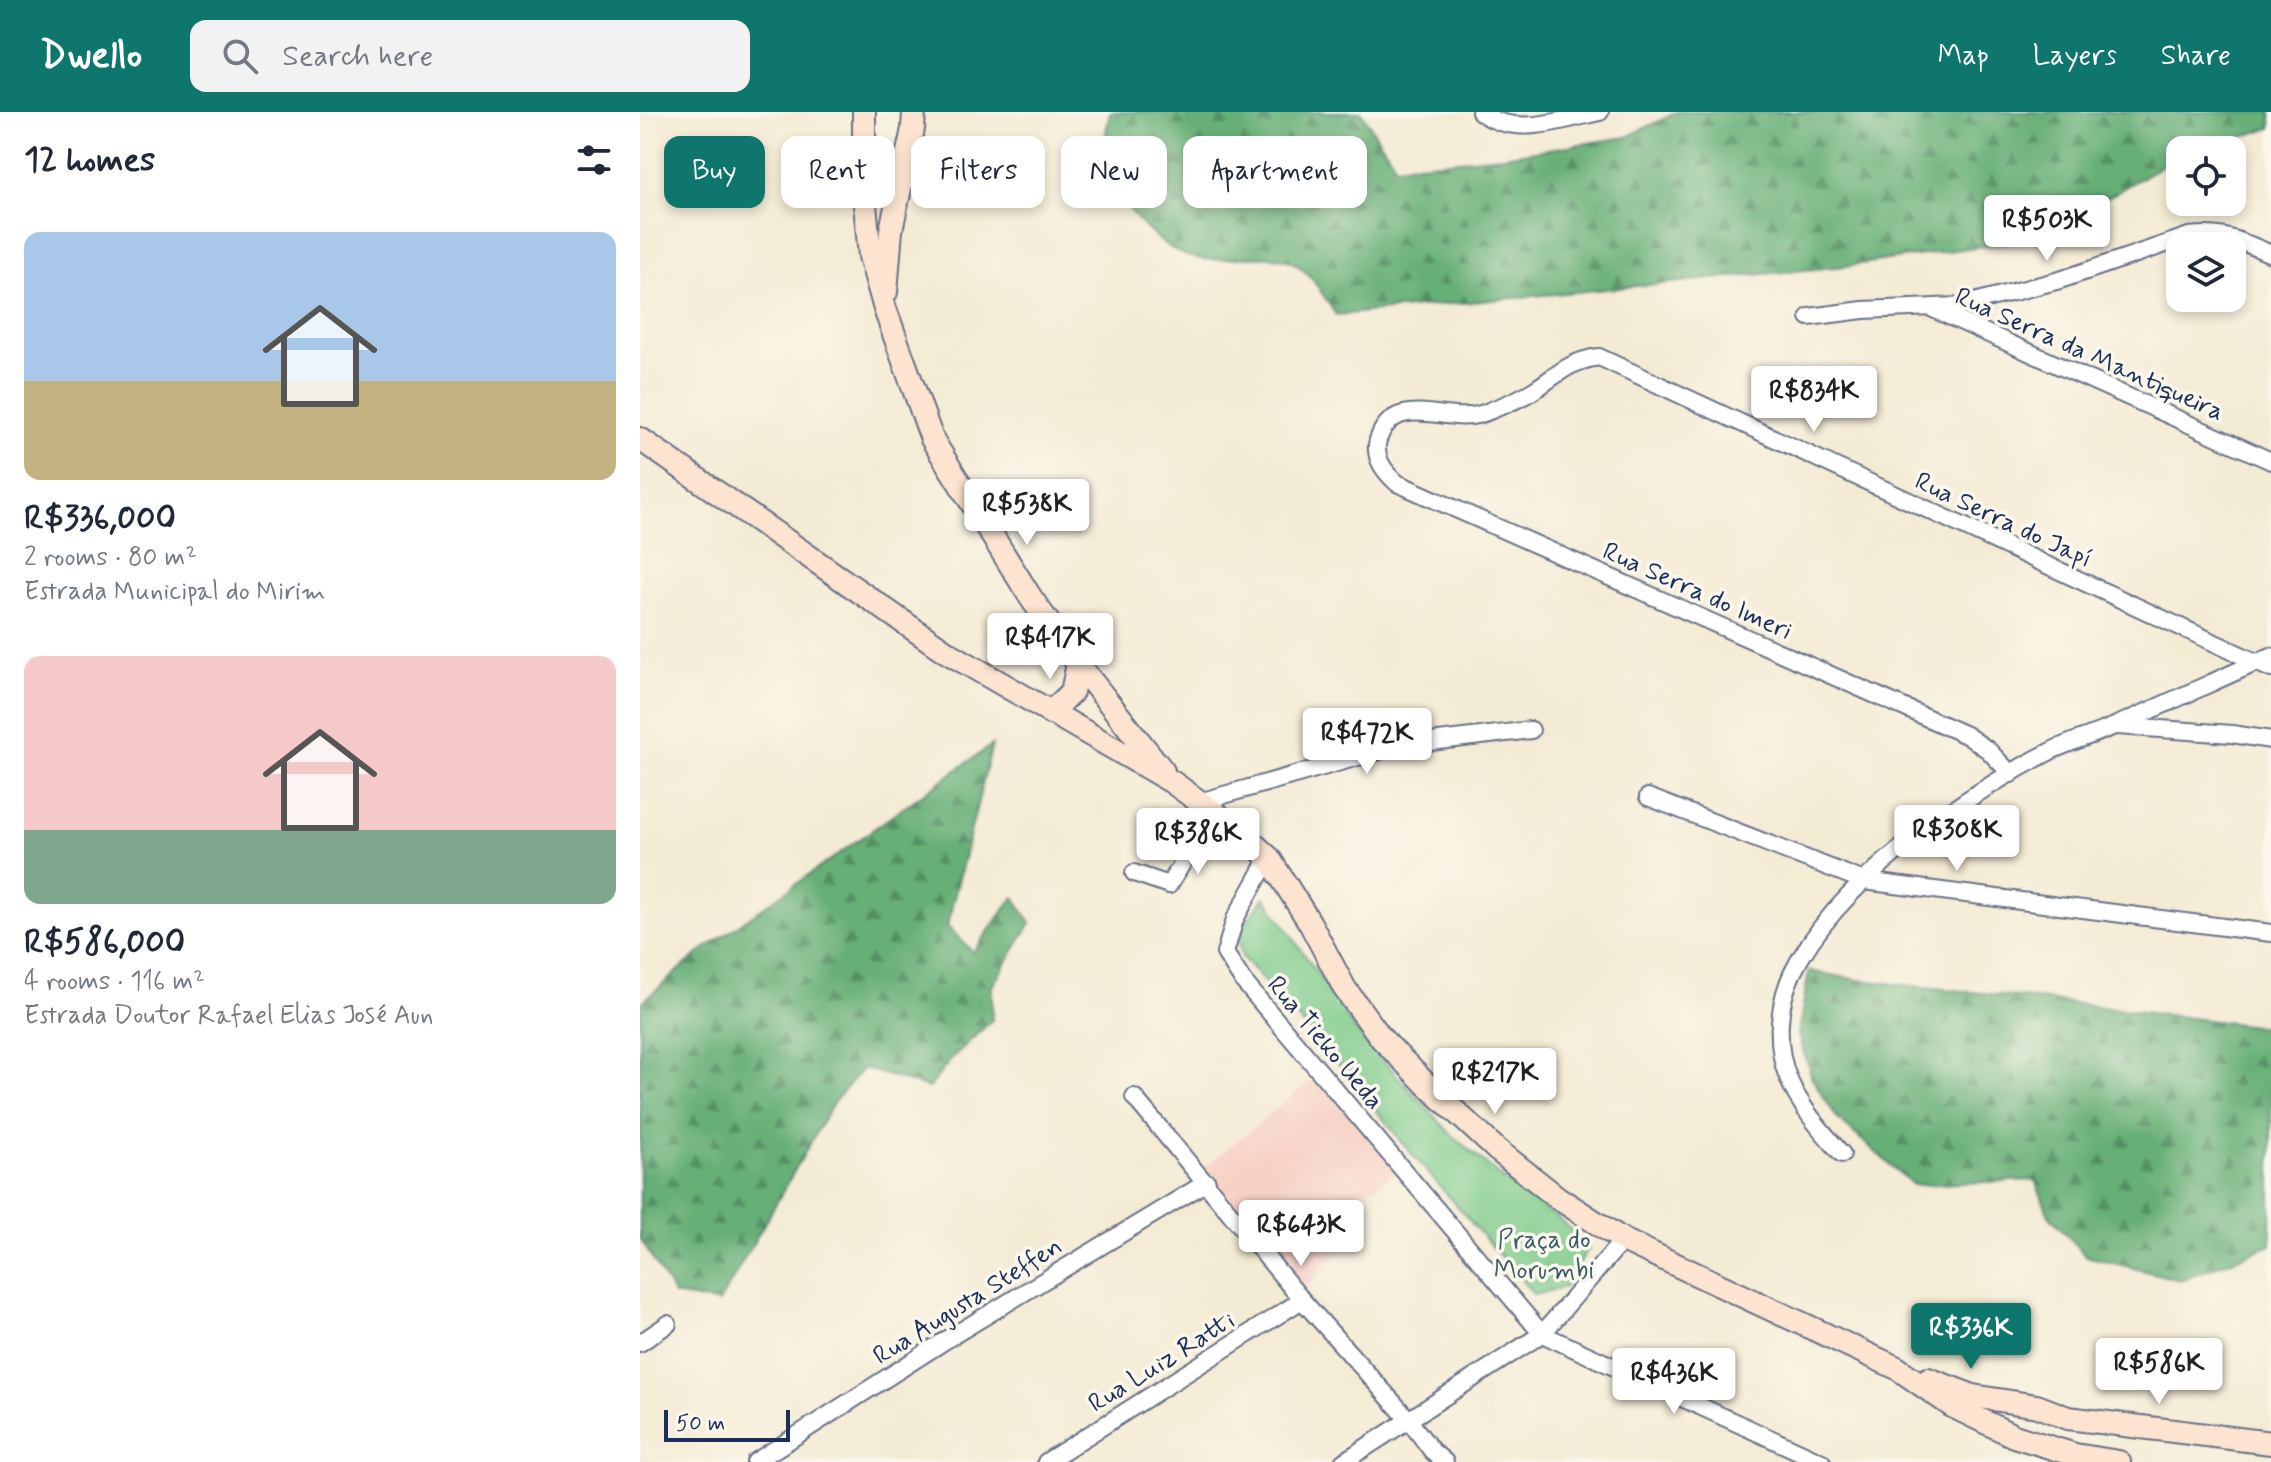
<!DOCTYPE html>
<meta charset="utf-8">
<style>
body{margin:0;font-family:Mynerve,sans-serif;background:#f2f2f3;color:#1f2937;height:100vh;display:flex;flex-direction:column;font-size:30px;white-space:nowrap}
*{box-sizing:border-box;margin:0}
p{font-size:26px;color:#747a83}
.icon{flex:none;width:44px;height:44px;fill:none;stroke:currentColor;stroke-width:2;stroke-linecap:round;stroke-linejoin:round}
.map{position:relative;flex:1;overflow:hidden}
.drawer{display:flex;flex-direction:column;background:#fff;width:640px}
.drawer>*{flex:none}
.banner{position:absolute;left:24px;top:24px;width:760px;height:72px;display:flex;gap:16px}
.controls{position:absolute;left:1526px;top:24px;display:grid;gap:16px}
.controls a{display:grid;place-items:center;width:80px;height:80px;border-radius:16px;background:#fff;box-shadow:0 4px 12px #0003;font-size:40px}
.scale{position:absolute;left:24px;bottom:20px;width:126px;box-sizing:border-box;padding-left:8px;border:4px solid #1b2f5e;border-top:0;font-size:22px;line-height:28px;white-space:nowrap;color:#1b2f5e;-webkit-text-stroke:6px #fbf7ec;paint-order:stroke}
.price{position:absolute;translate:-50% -68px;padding:0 18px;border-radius:8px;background:#fff;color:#222;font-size:26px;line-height:52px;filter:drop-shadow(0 2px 4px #0008)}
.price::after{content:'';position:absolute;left:50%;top:48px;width:24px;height:18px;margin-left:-12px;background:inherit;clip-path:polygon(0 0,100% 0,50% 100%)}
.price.current{background:#0f766e;color:#fff}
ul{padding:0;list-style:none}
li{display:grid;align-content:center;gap:16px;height:424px;padding:0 24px}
li span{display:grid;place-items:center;height:248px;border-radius:16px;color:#555}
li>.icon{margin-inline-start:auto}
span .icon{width:144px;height:144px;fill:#fffc;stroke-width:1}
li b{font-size:34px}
h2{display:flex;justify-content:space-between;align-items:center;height:96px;padding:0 24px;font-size:34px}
.tag{padding:0 28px;border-radius:16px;background:#fff;box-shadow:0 4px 12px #0003;font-size:28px;line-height:72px}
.tag.current{background:#0f766e;color:#fff}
header{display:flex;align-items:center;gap:48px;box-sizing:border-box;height:112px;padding:0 40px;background:#0f766e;color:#fff}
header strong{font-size:38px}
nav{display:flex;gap:44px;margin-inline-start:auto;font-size:28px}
.search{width:560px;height:72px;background:#f2f2f3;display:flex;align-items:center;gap:20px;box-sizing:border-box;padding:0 28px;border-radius:16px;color:#747a83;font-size:30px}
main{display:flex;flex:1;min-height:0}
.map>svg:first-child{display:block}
.built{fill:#f7d1c6}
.forest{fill:url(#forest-firs);stroke:#406f6a;stroke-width:2}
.green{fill:#7ecb8a;stroke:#4c7d74;stroke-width:2}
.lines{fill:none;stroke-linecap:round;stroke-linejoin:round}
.street-casing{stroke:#677187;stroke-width:20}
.secondary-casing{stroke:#677187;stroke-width:26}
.street{stroke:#fff;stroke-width:16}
.secondary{stroke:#fde4d1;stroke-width:22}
.labels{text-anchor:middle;stroke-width:7;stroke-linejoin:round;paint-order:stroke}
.street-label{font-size:26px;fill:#1b2f5e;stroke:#fbf7ec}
.park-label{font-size:26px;fill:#395e6b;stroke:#fbf7ec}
</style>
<header>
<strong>Dwello</strong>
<div class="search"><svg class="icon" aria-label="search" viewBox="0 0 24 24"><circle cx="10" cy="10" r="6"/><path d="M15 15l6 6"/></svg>Search here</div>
<nav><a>Map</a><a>Layers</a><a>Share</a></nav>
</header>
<main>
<section class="drawer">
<h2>12 homes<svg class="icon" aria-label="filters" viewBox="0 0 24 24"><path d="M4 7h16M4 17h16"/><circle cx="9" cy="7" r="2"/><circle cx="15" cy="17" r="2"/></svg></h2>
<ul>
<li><span style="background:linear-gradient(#a9c7e8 60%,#c2b280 0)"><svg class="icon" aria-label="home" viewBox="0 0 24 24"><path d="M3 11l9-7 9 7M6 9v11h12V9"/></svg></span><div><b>R$336,000</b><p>2 rooms · 80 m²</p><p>Estrada Municipal do Mirim</p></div></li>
<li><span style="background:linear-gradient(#f6c9c9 70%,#7fa58c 0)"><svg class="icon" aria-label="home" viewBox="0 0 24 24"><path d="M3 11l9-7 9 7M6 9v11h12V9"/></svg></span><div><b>R$586,000</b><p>4 rooms · 116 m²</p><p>Estrada Doutor Rafael Elias José Aun</p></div></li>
</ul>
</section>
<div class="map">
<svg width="1631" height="1350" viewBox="0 0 1631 1350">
<defs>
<pattern id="forest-firs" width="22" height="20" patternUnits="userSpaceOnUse" patternTransform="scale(2)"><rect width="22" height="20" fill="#66af76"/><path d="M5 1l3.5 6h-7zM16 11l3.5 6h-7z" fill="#538f64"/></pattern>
</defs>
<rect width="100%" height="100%" fill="#fbf7ec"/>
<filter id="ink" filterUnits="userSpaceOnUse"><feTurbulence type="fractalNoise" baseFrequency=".0125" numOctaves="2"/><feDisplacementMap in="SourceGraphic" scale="16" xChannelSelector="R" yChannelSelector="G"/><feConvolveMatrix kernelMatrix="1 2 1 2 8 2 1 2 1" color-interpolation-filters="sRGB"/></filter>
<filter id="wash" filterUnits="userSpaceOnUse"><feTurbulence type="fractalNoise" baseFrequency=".006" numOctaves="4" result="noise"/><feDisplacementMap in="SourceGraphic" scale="32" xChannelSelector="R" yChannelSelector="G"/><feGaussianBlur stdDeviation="1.8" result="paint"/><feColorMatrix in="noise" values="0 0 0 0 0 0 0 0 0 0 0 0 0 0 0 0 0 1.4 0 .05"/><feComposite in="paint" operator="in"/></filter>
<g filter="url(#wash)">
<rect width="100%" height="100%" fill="#f4ebd4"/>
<!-- built -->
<path class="built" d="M677,964L761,1056L701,1098L715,1124L662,1177L565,1055Z"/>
<!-- forest -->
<g class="forest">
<path d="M470,0H721L756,54L863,44L987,25L1037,0H1631V16L1556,38H1540V43L1398,126L1206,154L696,203C683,184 670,156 647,148C620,139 590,150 561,147C530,144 496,111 481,84C474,70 469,46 466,30C464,21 468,10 470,0Z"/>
<path d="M352,633L307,814L333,840L374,785L391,811L352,874V908L311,947L289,976L223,956L193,991L79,1191L34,1183L0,1126V892L59,841Z"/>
<path d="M1169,859L1219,868L1398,887L1631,916V1133L1540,1168L1446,1144L1409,1103L1395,1068L1273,1073L1197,1006L1172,966L1158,922Z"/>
</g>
<!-- green -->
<path class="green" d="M625,785L718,921L761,968L811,1022L869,1072L918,1106L949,1136L925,1175L894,1183L772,1042L686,937L602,845L597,822Z"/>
</g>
<g filter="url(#ink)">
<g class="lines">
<!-- street casing -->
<g class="street-casing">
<g id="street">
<path d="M840,0C876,26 920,8 960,0"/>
<path d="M1293,197L1631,349"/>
<path d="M1169,205L1223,198L1319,194L1420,168L1549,124C1583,120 1601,129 1631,142"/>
<path d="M1477,614L1592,622L1631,628"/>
<path d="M1371,662L1348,638L1326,623L757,371C745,360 733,346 738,328C754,280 803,311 837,303C843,302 849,299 854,297C867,292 882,286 894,278C919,262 927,250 959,245L1631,557"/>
<path d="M1008,685L1224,769L1631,821"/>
<path d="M559,690L757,634L891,618"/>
<path d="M629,746L595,807L585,841L603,869L902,1222L1182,1350"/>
<path d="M494,761L529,773L553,734"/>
<path d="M494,985L662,1188L768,1307L792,1339L805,1350"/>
<path d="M1202,1042C1177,1014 1149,983 1142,945C1137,918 1140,888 1152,862C1196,770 1321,686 1409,640C1431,629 1454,623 1477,613C1528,591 1579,567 1631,544"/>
<path d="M0,1231L28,1212"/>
<path d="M115,1350L309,1226L567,1070"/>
<path d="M406,1350L662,1188"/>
<path d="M703,1350L902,1222L983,1128"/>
</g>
</g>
<!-- secondary casing -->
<g class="secondary-casing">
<g id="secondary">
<path d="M224,0V82L230,144L245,197L292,327L391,486L438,552L523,659"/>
<path d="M246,180L251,118L273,17L274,0"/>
<path d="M0,327L305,539L532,670L597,717L629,746L670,811L705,877L742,927L788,974L856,1037L918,1086L983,1128L1257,1256L1312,1294L1374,1324L1435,1343L1479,1350"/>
<path d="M410,601L432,580L438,552"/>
<path d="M1288,1267L1333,1284L1397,1294L1428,1306L1631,1331"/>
</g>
</g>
<!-- street -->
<use href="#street" class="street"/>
<!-- secondary -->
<use href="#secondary" class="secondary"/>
</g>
</g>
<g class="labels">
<!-- street labels -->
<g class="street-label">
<text transform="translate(1450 241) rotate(24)" y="9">Rua Serra da Mantiqueira</text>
<text transform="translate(1364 407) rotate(25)" y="9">Rua Serra do Japí</text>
<text transform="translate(1058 478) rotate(24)" y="9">Rua Serra do Imeri</text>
<text transform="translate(686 930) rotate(50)" y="9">Rua Tieko Ueda</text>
<text transform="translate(327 1188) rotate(-32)" y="9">Rua Augusta Steffen</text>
<text transform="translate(521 1249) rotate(-32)" y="9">Rua Luiz Ratti</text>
</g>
<!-- park labels -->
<g class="park-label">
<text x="904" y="1136">Praça do<tspan x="904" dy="30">Morumbi</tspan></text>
</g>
</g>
</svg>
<div class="controls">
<a><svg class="icon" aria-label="locate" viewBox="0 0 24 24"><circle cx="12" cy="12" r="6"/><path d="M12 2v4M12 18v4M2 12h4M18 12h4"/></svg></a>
<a><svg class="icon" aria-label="layers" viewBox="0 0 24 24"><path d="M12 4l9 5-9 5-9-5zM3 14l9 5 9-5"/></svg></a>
</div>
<div class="scale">50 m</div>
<b class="price" style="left:1407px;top:151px">R$503K</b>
<b class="price" style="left:1174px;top:322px">R$834K</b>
<b class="price" style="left:387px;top:435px">R$538K</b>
<b class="price" style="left:410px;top:569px">R$417K</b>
<b class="price" style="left:727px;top:664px">R$472K</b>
<b class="price" style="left:1317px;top:761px">R$308K</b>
<b class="price" style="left:558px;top:764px">R$386K</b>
<b class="price" style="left:855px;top:1004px">R$217K</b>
<b class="price" style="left:661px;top:1156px">R$643K</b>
<b class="price current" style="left:1331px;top:1259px">R$336K</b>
<b class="price" style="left:1519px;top:1294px">R$586K</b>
<b class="price" style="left:1034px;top:1304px">R$436K</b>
<div class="banner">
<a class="tag current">Buy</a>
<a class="tag">Rent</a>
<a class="tag">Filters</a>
<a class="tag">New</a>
<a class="tag">Apartment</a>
</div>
</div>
</main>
